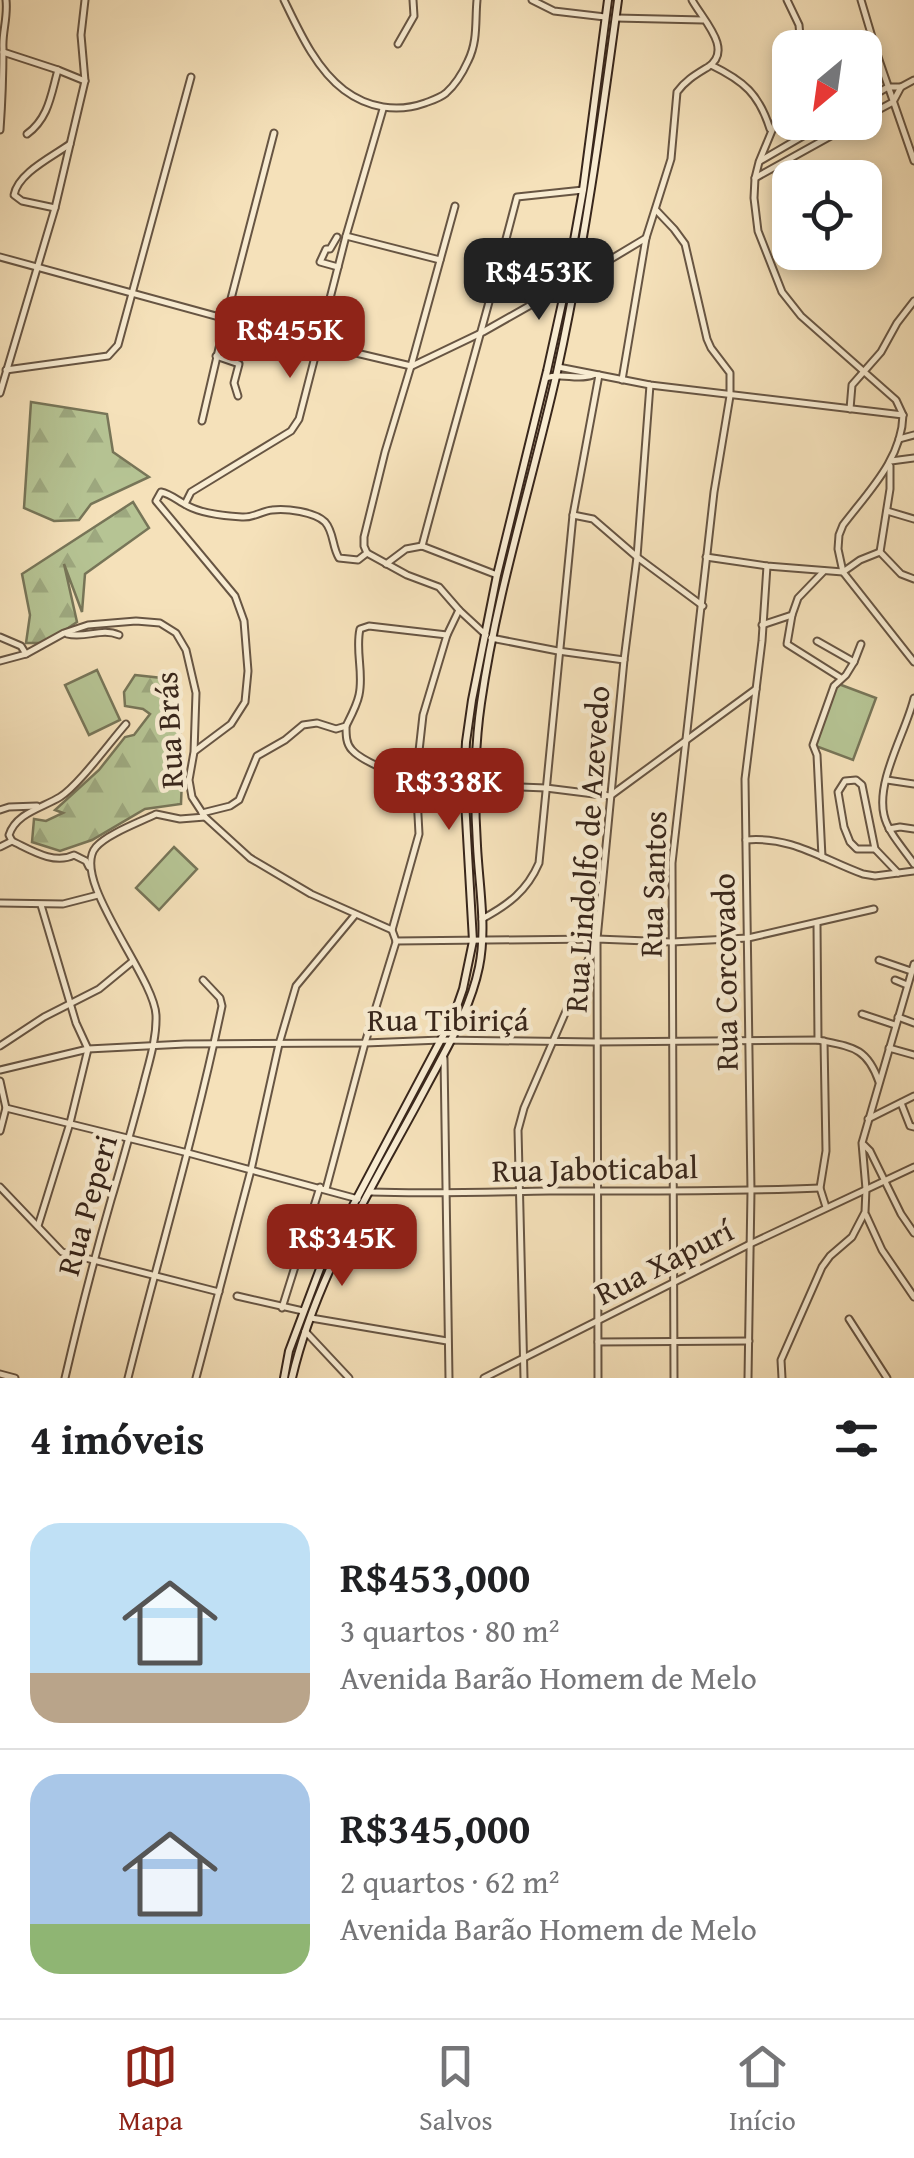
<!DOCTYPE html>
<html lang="pt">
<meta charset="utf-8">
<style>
body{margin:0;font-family:"Gentium Book Plus",serif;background:#f6f6f6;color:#202124;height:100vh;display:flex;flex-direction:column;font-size:38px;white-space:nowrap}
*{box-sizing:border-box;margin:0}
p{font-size:32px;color:#757577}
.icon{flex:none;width:55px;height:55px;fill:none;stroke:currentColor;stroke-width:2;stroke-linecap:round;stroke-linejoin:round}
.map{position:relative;height:1378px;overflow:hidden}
.sheet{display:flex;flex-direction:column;background:#fff;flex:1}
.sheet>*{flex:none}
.needle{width:65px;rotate:209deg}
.fabs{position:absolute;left:772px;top:30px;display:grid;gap:20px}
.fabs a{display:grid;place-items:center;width:110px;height:110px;border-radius:20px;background:#fff;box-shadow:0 5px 15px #0003;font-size:50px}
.price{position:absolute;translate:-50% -85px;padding:0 22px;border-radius:20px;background:#8f2418;color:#fff;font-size:32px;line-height:65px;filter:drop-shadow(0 2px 5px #0008)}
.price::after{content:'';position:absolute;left:50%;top:60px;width:30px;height:22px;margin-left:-15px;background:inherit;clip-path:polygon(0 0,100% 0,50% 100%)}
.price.on{background:#222;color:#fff}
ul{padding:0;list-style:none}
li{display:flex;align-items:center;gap:30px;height:250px;padding:0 30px}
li+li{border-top:2px solid #e0e0e0}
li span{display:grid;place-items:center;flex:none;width:280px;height:200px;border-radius:30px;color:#555}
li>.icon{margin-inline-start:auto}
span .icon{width:120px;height:120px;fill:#fffc;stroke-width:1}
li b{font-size:42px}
h2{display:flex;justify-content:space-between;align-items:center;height:120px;padding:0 30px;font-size:42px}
.dock{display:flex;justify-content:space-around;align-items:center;height:140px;border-top:2px solid #e0e0e0;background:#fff;font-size:28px;color:#757577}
.dock a{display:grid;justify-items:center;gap:5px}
.dock .on{color:#8f2418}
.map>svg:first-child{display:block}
.forest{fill:url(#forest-firs);stroke:#777558;stroke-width:2.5}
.pitch{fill:#b6c494;stroke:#777558;stroke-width:2.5}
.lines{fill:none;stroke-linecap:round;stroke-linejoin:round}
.minor-casing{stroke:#675543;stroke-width:9}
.secondary-casing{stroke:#38261b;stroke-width:10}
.minor{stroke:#f8ecd2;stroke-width:5}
.secondary{stroke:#f8ecd2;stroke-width:6}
.labels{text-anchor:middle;stroke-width:9;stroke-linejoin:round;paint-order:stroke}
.street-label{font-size:32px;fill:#38261b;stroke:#f8ecd2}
</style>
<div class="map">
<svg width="914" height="1378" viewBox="0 0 914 1378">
<defs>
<pattern id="forest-firs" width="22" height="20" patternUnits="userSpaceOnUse" patternTransform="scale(2.5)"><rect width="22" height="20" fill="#b6c494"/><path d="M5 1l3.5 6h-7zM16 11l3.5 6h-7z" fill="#9da87f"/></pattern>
</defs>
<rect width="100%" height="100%" fill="#f5e1ba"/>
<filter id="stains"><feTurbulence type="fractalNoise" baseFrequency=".002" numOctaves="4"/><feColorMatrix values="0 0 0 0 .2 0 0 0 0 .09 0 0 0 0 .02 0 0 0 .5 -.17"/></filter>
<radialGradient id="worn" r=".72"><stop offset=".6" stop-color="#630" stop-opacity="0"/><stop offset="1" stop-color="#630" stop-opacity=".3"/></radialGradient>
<!-- forest -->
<g class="forest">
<path d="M31,402L107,414L113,452L149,477L91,504L79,520L54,521L24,508Z"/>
<path d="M133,502L149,528L85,574L82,612L64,564L77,622L46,643H26L30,615L22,574Z"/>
<path d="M135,675L171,679L183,751L181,804L145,809L92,840L60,851L32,842L34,819L46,821L63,813L55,810L99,770L125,737L134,735L150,714L143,709L125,706L124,692Z"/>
</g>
<!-- pitch -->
<g class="pitch">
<path d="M97,670L120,720L89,735L65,685Z"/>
<path d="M836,683L876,698L853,760L813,745Z"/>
<path d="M174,847L197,869L159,910L136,888Z"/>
</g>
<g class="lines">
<!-- minor casing -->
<g class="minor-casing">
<g id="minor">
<path d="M284,0C299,31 316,69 344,90C368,108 397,113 425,103C433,100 440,98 446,93C455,85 463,72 468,61C478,41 475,21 477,0"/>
<path d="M532,0L554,11L605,17"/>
<path d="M787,0L799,25L801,48"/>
<path d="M861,0L878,57L914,161"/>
<path d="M616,18L703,20"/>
<path d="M398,44L414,16L413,0"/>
<path d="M3,52L58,70L85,81"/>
<path d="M711,65C744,81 759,94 770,129"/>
<path d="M790,87L759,162L755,178L754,198L758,231L782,292L801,316L896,400L903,415"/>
<path d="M865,100L888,87H901"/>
<path d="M865,117L893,102L901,87L914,80"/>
<path d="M0,130C2,102 3,76 3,48C2,32 8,18 6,0"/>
<path d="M27,134C49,118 51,94 58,70"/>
<path d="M760,161L827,122"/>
<path d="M755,178L856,122"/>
<path d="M55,208L22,201L14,195C18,173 52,157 70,144"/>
<path d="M656,210L674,229L685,244L707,339L711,348L730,373V396L714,492L672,863L674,1378"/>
<path d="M346,236L440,260"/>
<path d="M337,237L330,249H326L320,262L338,267"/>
<path d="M0,257L318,344L411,366"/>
<path d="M576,280L646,238"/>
<path d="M216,356L239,364L234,383L238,396"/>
<path d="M412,366L483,332L566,285"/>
<path d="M558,367L650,385L903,415"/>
<path d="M6,370L108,356L118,345L191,77"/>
<path d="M546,378C562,372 577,381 593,375"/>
<path d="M622,380L646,238L671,159L677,92C686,80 695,75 708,67C734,50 703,20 692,0"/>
<path d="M0,393L55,208L85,81L81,35L85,0"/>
<path d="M850,409L852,385L881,352L897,323L914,301"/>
<path d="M903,415C902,459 868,492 843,525L839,535L838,549L843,572L914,662"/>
<path d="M202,421L226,318L274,133"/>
<path d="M899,439L914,435"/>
<path d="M891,461L914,458"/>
<path d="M890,466V489L880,552L901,574L914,579"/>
<path d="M185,504L191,492L291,431L299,419L346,236L383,109"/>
<path d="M887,511L914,519"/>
<path d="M573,515L593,519L637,557L703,606"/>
<path d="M422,546C453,429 487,314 517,197L583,190"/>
<path d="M422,546L497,575"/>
<path d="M367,553L364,546V537L385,452L411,366L455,206"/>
<path d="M367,553L407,575L439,587L459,610L486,635"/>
<path d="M706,557L767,566L843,572L860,560L880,552"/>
<path d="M386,564L406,549L422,546"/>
<path d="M792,615L787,644L841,678"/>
<path d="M762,625L792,615L798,598L824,571"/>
<path d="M67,634C86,639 101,627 119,635"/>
<path d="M0,637L21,646L26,654"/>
<path d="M491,638L558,651L624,660"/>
<path d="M817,641L854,662L846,675L834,686L813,745L817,755L822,857"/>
<path d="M0,661L26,654L64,633L88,625L136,621L160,623L176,633L186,650L196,693L194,752L189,780L192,797L205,817L250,858L311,894L392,930"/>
<path d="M854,662L861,644"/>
<path d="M914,698C906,732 876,780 884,815C888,833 904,849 914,864"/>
<path d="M346,726C346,735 346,744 352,750C362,761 401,778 416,778"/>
<path d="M195,751L231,724L245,702L248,671L244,621L235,596L156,501L161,492C171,494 178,501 188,506C203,514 225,516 242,517C253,518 262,511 272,510C286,508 315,512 325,522C334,532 332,547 339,558L358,560L367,553"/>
<path d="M856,780L862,785L875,849H857L850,842L844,827L838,792L845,781Z"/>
<path d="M887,780L914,784"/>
<path d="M475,785L546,788L610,796L756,689"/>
<path d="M0,810L9,807L37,806"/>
<path d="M202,813L230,806L239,800L257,756L285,740L303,725L317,723L336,729L346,726C351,716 357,705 359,695C364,673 355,651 360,629L369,626L447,635"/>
<path d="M889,829L900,827L914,829"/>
<path d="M746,840C791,836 822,859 863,874L875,876L914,871"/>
<path d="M12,841L9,835C16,813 42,808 60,797C78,786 110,742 126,724"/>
<path d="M12,841C31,850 54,865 74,855L86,861L89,867"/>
<path d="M0,847L12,841"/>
<path d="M876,850L898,873"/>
<path d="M0,903L63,904L98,895"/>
<path d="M482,919C508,905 527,891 539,863L573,515L599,375"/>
<path d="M817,924L818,1040"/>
<path d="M396,941L597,939L672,942L748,938L874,909"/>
<path d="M396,941L392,930L419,834L416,778L423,715L447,635L459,610"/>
<path d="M879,960L911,971"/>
<path d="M895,980L907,985"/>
<path d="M862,1014L895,1025"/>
<path d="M898,1017L914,1023"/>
<path d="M824,1041L826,1151L820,1188L826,1207"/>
<path d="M0,1046L44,1017L99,989L133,961"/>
<path d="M889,1048L914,1055"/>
<path d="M444,1058L449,1378"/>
<path d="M0,1070L88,1049L185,1044L365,1043L441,1040L596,1042L818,1040C852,1047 867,1047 879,1082"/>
<path d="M0,1081L6,1108L0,1131"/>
<path d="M901,1103L910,1126L914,1127"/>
<path d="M6,1108L188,1153L358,1199"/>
<path d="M868,1119L914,1096"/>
<path d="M864,1145L870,1151L901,1214L914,1233"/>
<path d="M0,1187L62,1252L219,1292"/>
<path d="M326,1189L365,1043L396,942"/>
<path d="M371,1192C430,1194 489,1192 549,1191C639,1191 730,1192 820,1188"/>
<path d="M866,1215L882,1250L914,1297"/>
<path d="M38,1226L70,1123L88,1049L76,1023L41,905"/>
<path d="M237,1296L303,1311"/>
<path d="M282,1308L320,1187"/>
<path d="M311,1318L447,1341"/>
<path d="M849,1319L887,1378"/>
<path d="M305,1331L349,1378"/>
<path d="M598,1342L749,1341"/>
<path d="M0,1374L15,1378"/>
<path d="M65,1378C79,1318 94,1259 111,1200C122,1164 132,1127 142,1090C148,1065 157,1040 156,1015C154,976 69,878 96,847C107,834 140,822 156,814L180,819L205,817"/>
<path d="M128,1378C159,1254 196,1131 222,1006L220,998L203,980"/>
<path d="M196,1378L251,1170L279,1044L296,986L355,915"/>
<path d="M484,1378L750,1244L914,1167"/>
<path d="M524,1378L518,1130L524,1108L596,942"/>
<path d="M598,1378L597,939L624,660L637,557L650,385"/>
<path d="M748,1378L751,1191L745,779L762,641L767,566"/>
<path d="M782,1378L781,1360L822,1267L830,1256L852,1237L865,1212L866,1189L862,1143L914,964"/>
</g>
</g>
<!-- secondary casing -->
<g class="secondary-casing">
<g id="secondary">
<path d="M284,1378L289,1351L321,1266L454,1015L463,989L473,941L464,783L466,742L472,700L497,575L547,371L566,285L583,190L608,0"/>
<path d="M292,1378C316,1275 375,1183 424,1091C445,1051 470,1011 479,967C487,928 479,886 477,846C474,798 474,751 481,703C497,591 532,483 557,372C584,249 601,125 618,0"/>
</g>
</g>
<!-- minor -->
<use href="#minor" class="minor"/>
<!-- secondary -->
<use href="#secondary" class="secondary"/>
</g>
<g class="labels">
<!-- street labels -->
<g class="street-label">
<text transform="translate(169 730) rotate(-93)" y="11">Rua Brás</text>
<text transform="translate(587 849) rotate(-86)" y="11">Rua Lindolfo de Azevedo</text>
<text transform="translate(653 884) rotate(-88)" y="11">Rua Santos</text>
<text transform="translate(725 972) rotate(-91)" y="11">Rua Corcovado</text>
<text x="448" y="1031">Rua Tibiriçá</text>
<text transform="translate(595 1169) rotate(-1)" y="11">Rua Jaboticabal</text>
<text transform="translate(87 1205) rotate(-74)" y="11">Rua Peperi</text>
<text transform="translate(664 1262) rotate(-27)" y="11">Rua Xapurí</text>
</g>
</g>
<rect width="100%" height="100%" filter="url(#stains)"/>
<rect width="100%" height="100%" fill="url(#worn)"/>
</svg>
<div class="fabs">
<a><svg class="needle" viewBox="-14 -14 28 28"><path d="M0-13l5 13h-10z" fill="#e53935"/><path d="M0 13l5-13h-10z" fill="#757577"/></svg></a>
<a><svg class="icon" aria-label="locate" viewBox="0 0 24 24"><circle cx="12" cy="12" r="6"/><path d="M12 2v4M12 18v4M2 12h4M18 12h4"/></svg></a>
</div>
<b class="price on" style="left:539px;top:323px">R$453K</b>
<b class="price" style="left:290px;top:381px">R$455K</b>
<b class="price" style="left:449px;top:833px">R$338K</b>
<b class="price" style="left:342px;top:1289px">R$345K</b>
</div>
<section class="sheet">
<h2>4 imóveis<svg class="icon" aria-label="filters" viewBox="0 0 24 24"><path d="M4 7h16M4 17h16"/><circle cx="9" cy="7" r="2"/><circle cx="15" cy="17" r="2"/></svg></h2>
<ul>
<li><span style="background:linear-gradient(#bfe0f5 75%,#b9a48a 0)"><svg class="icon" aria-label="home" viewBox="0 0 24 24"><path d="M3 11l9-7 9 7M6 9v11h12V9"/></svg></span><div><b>R$453,000</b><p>3 quartos · 80 m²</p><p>Avenida Barão Homem de Melo</p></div></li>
<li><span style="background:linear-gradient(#a9c7e8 75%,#8fb573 0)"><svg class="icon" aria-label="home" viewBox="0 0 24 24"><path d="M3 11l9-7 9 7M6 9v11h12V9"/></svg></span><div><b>R$345,000</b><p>2 quartos · 62 m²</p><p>Avenida Barão Homem de Melo</p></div></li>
</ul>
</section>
<nav class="dock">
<a class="on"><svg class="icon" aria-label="map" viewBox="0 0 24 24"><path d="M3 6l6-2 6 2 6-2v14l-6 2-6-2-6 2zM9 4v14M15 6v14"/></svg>Mapa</a>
<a><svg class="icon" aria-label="saved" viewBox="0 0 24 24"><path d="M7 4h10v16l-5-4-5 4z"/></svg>Salvos</a>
<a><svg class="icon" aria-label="home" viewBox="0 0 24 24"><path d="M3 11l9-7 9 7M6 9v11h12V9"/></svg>Início</a>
</nav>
